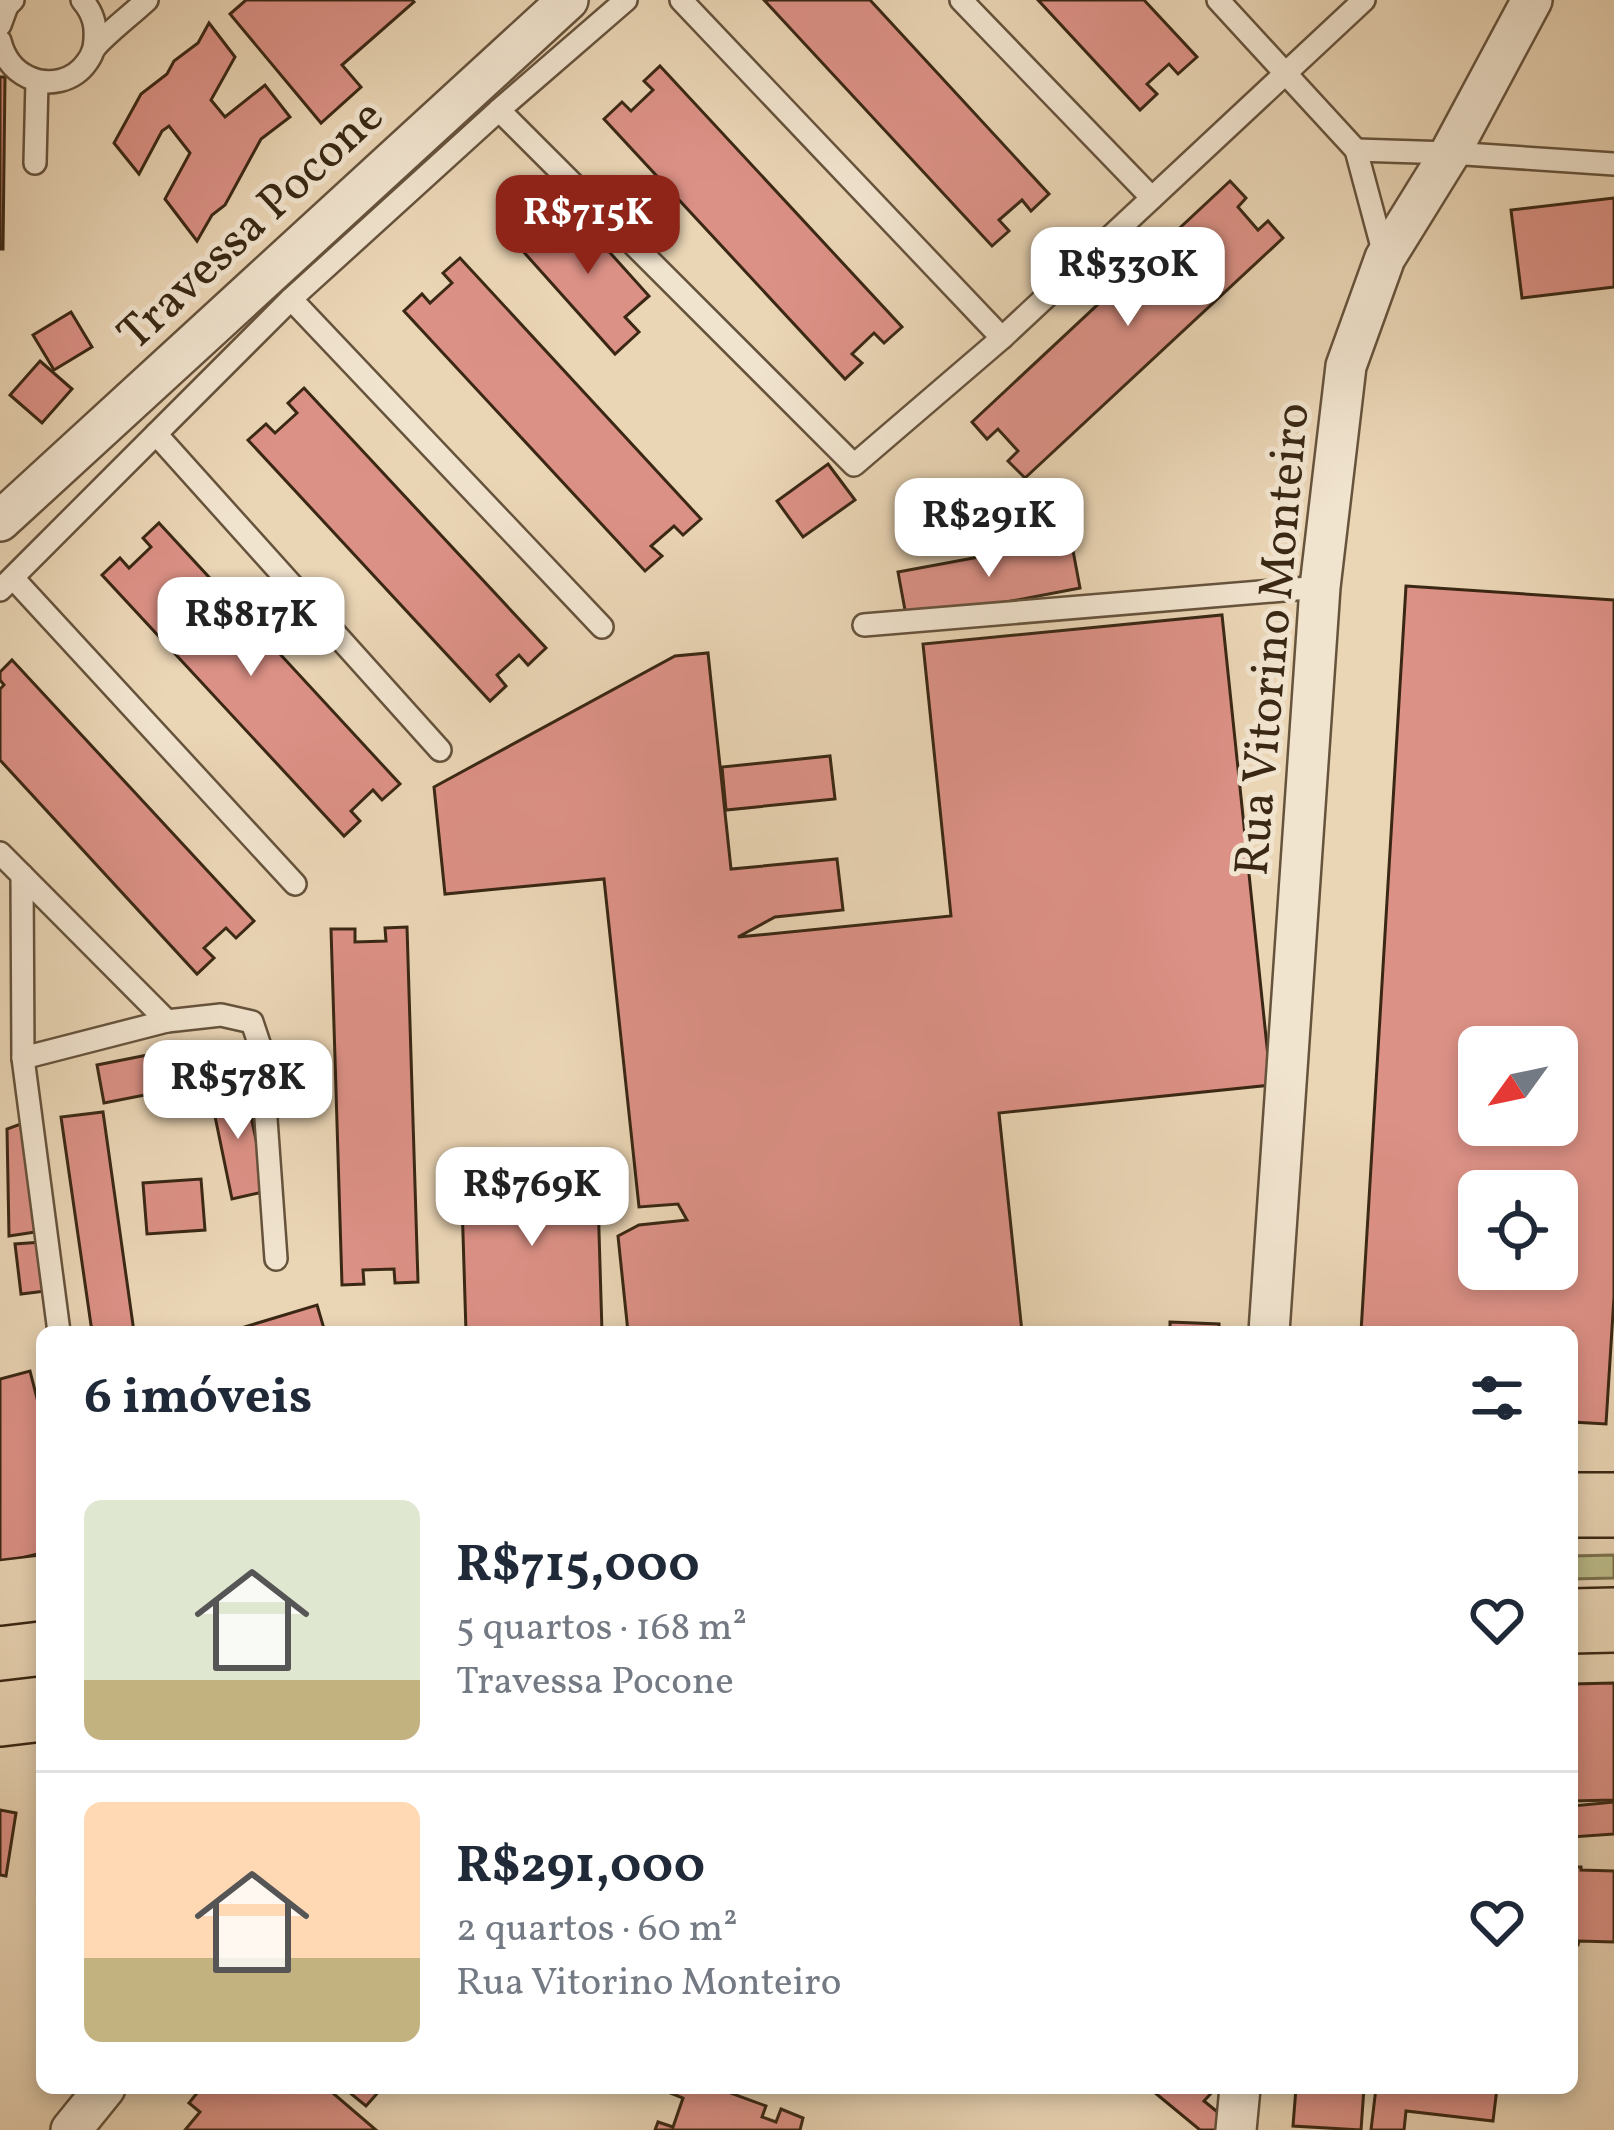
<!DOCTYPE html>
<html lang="pt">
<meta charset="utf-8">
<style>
body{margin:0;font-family:Vollkorn,serif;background:#f6f6f7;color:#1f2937;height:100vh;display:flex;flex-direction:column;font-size:45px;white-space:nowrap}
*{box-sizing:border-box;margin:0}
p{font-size:39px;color:#747a83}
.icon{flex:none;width:66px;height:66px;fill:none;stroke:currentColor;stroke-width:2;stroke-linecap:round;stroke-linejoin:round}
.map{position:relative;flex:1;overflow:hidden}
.details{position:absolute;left:36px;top:1326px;width:1542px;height:768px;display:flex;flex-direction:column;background:#fff;border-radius:18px;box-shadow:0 6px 18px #0003}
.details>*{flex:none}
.needle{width:78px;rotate:237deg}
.controls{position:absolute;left:1458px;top:1026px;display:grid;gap:24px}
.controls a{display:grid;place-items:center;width:120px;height:120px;border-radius:18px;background:#fff;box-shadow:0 6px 18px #0003;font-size:60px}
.price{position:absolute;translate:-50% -102px;padding:0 27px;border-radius:24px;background:#fff;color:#222;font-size:39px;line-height:78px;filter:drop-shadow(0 3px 6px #0008)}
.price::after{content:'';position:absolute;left:50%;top:72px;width:36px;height:27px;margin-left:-18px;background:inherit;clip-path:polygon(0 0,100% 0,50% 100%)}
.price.on{background:#8f2418;color:#fff}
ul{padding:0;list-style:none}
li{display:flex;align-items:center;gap:36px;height:300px;padding:0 48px}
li+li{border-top:3px solid #e0e1e3}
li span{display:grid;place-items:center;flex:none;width:336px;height:240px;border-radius:18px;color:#555}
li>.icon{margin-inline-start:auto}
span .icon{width:144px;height:144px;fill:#fffc;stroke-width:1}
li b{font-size:51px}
h2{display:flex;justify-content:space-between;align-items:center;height:144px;padding:0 48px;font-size:51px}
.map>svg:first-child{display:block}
.green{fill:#bcbc8a;stroke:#7b724f;stroke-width:3}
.building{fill:#dc9186;stroke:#3a2814;stroke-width:3;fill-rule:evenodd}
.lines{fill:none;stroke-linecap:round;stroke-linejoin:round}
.lane-casing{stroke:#66533c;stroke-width:26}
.street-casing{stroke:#66533c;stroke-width:44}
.primary-casing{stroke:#3a2814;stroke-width:68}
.lane{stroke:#f1e4cf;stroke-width:21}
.street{stroke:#f1e4cf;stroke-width:39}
.primary{stroke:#ead5b5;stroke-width:63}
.labels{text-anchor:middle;stroke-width:10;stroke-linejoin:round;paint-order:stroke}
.street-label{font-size:48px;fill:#3a2814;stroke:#f1e4cf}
</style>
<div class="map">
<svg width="1614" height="2130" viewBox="0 0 1614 2130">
<rect width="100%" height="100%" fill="#ead5b5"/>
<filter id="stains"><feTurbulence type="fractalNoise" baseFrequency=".00167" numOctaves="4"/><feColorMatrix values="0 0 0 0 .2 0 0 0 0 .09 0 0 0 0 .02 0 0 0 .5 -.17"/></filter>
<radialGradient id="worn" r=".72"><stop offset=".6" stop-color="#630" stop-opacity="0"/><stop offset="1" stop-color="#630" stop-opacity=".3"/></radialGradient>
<!-- green -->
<path class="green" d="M1614,1555V1578L1572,1579V1556Z"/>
<!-- building -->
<g class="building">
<path d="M246,0H412L414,2L342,65L361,87L321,123L230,14Z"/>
<path d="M764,0H870L1049,194L1031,211L1022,200L999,220L1009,231L992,246Z"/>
<path d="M1038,0H1144L1197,57L1178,74L1169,64L1147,84L1157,94L1140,110Z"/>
<path d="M209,23L235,57L211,100L225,117L265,85L290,117L261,139L225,205L212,215L197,241L165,199L190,153L169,126L162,131L139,174L114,143L141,94L167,74L174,61L198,43Z"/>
<path d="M660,66L902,327L884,343L874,333L852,354L862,363L845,379L604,119L622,102L631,111L653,90L644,81Z"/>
<path d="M0,77H5L3,249H0Z"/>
<path d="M1230,181L1246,198L1238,207L1258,230L1268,221L1283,238L1025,478L1008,461L1018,451L998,429L987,439L972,422Z"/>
<path d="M1614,198V287L1522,298L1511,210Z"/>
<path d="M568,206L649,296L625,317L639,332L615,354L521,249Z"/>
<path d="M460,258L701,519L683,535L674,526L651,546L662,556L645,571L404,311L422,294L430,303L452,283L443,273Z"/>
<path d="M71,312L92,347L54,370L33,335Z"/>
<path d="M40,361L72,389L42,423L10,395Z"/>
<path d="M304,388L546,648L528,665L519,655L497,675L506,686L490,701L248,440L266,424L275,433L297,413L288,403Z"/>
<path d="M828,464L855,500L803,537L777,501Z"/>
<path d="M159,523L400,784L382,800L373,790L351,811L360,821L344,836L102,575L120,558L129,568L151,547L143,538Z"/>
<path d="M1071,540L1080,588L907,621L898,572Z"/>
<path d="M1406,586L1614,600V1297L1606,1424L1572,1422V1332H1361ZM1479,1047H1557V1125H1479ZM1479,1191H1557V1269H1479Z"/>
<path d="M1222,615L1271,1085L999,1113L1022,1332H628L618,1236L639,1225L687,1220L678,1204L639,1207L604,879L445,894L434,787L675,656L708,653L731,869L837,859L843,910L775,917L738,937L951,916L923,644Z"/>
<path d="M12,660L254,921L236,938L226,928L204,948L214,958L197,974L0,760V689L4,685L0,680V672Z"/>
<path d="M830,756L835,799L726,810L722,767Z"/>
<path d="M407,927L418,1282L395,1283L394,1269L363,1270L364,1284L342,1285L331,929H355V942L386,941L385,928Z"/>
<path d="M203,1044L211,1082L104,1103L97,1065Z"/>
<path d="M244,1084L267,1191L232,1199L210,1092Z"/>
<path d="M103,1112L134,1332H92L61,1117Z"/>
<path d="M26,1122L42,1231L9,1236L7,1129Z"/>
<path d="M597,1165L602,1332H466L461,1169Z"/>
<path d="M201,1179L205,1230L147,1234L143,1183Z"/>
<path d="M42,1242L46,1291L21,1294L15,1244Z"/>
<path d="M317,1305L325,1332H228Z"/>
<path d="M1170,1322L1219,1324V1332H1170Z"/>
<path d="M30,1371L42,1418V1553L0,1563V1379Z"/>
<path d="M1614,1683V1800L1572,1801V1684Z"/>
<path d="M1614,1802V1834L1572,1837V1806Z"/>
<path d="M0,1810L16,1813L6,1876L0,1875Z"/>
<path d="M1572,1867H1581V1870L1614,1871V1942L1579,1941L1578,1945H1572Z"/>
<path d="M201,2088H327L376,2130H185L200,2112L189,2103Z"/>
<path d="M344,2088H382L366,2106Z"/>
<path d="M669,2088H717L766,2106L762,2117L776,2122L781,2109L803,2118L800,2130H655L658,2122L673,2127L683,2098L668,2092Z"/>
<path d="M1157,2088H1216L1204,2101L1231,2123L1225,2130H1200L1154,2092Z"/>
<path d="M1296,2088H1364L1361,2130L1293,2126Z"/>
<path d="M1376,2088H1497L1493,2121L1406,2111L1404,2130H1371Z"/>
</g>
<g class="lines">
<!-- lane casing -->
<g class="lane-casing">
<g id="lane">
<path d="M82,0C95,15 97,29 94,48"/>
<path d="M681,0L1002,338"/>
<path d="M961,0L1152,198"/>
<path d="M1218,0L1356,150L1385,258"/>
<path d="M0,25L7,6L13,0"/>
<path d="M0,41C4,57 13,70 28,77C49,87 74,81 87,62C95,51 89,55 97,45C112,29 131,15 147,0"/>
<path d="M499,110L854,465L1002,338L1364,0"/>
<path d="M1356,150L1450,153L1614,164"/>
<path d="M35,163L37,81"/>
<path d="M291,299L602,627"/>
<path d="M156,434L440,750"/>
<path d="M13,578L295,884"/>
<path d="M0,590L291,299L499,110L626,0"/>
<path d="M864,625L1320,587"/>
<path d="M0,853L167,1021L23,1058L59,1332"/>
<path d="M22,875L23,1058"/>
<path d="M167,1021L221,1015L252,1022L261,1049L276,1259"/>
</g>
</g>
<!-- street casing -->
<g class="street-casing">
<g id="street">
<path d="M0,521L568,0"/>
<path d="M1269,1332L1320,587L1346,366L1385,258L1450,153L1532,0"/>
<path d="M71,2130L105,2088"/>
<path d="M1236,2130L1240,2088"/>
</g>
</g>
<!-- primary casing -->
<g class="primary-casing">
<g id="primary">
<path d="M1572,1505H1614"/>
<path d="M0,1593L42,1588"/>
<path d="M1572,1621L1614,1620"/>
<path d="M0,1714L42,1709"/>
</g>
</g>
<!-- lane -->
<use href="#lane" class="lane"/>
<!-- street -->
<use href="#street" class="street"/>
<!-- primary -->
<use href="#primary" class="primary"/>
</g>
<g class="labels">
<!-- street labels -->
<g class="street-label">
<text transform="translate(249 223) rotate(-43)" y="17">Travessa Pocone</text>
<text transform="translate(1270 639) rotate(-85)" y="17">Rua Vitorino Monteiro</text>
</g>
</g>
<rect width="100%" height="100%" filter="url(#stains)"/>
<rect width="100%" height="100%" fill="url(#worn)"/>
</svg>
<div class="controls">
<a><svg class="needle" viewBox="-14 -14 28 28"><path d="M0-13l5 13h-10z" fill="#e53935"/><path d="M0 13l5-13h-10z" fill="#747a83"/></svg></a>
<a><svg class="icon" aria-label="locate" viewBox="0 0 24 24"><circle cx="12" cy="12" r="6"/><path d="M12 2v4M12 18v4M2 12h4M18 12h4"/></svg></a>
</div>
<b class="price on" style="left:588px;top:277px">R$715K</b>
<b class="price" style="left:1128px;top:329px">R$330K</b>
<b class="price" style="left:989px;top:580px">R$291K</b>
<b class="price" style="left:251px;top:679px">R$817K</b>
<b class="price" style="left:238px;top:1142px">R$578K</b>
<b class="price" style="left:532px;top:1249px">R$769K</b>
<section class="details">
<h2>6 imóveis<svg class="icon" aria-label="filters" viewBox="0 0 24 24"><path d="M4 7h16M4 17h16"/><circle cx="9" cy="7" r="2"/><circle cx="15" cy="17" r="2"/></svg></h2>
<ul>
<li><span style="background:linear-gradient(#dfe7d0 75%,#c2b280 0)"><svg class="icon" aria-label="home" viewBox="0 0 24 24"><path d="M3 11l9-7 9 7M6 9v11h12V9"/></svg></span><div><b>R$715,000</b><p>5 quartos · 168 m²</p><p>Travessa Pocone</p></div><svg class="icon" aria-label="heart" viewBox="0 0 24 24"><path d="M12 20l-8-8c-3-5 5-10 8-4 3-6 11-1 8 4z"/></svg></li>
<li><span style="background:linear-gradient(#ffd9b3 65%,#c2b280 0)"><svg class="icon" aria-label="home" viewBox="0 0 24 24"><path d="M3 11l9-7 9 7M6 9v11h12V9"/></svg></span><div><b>R$291,000</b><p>2 quartos · 60 m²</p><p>Rua Vitorino Monteiro</p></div><svg class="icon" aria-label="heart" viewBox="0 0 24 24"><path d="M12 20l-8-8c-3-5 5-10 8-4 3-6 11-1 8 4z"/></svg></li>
</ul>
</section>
</div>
